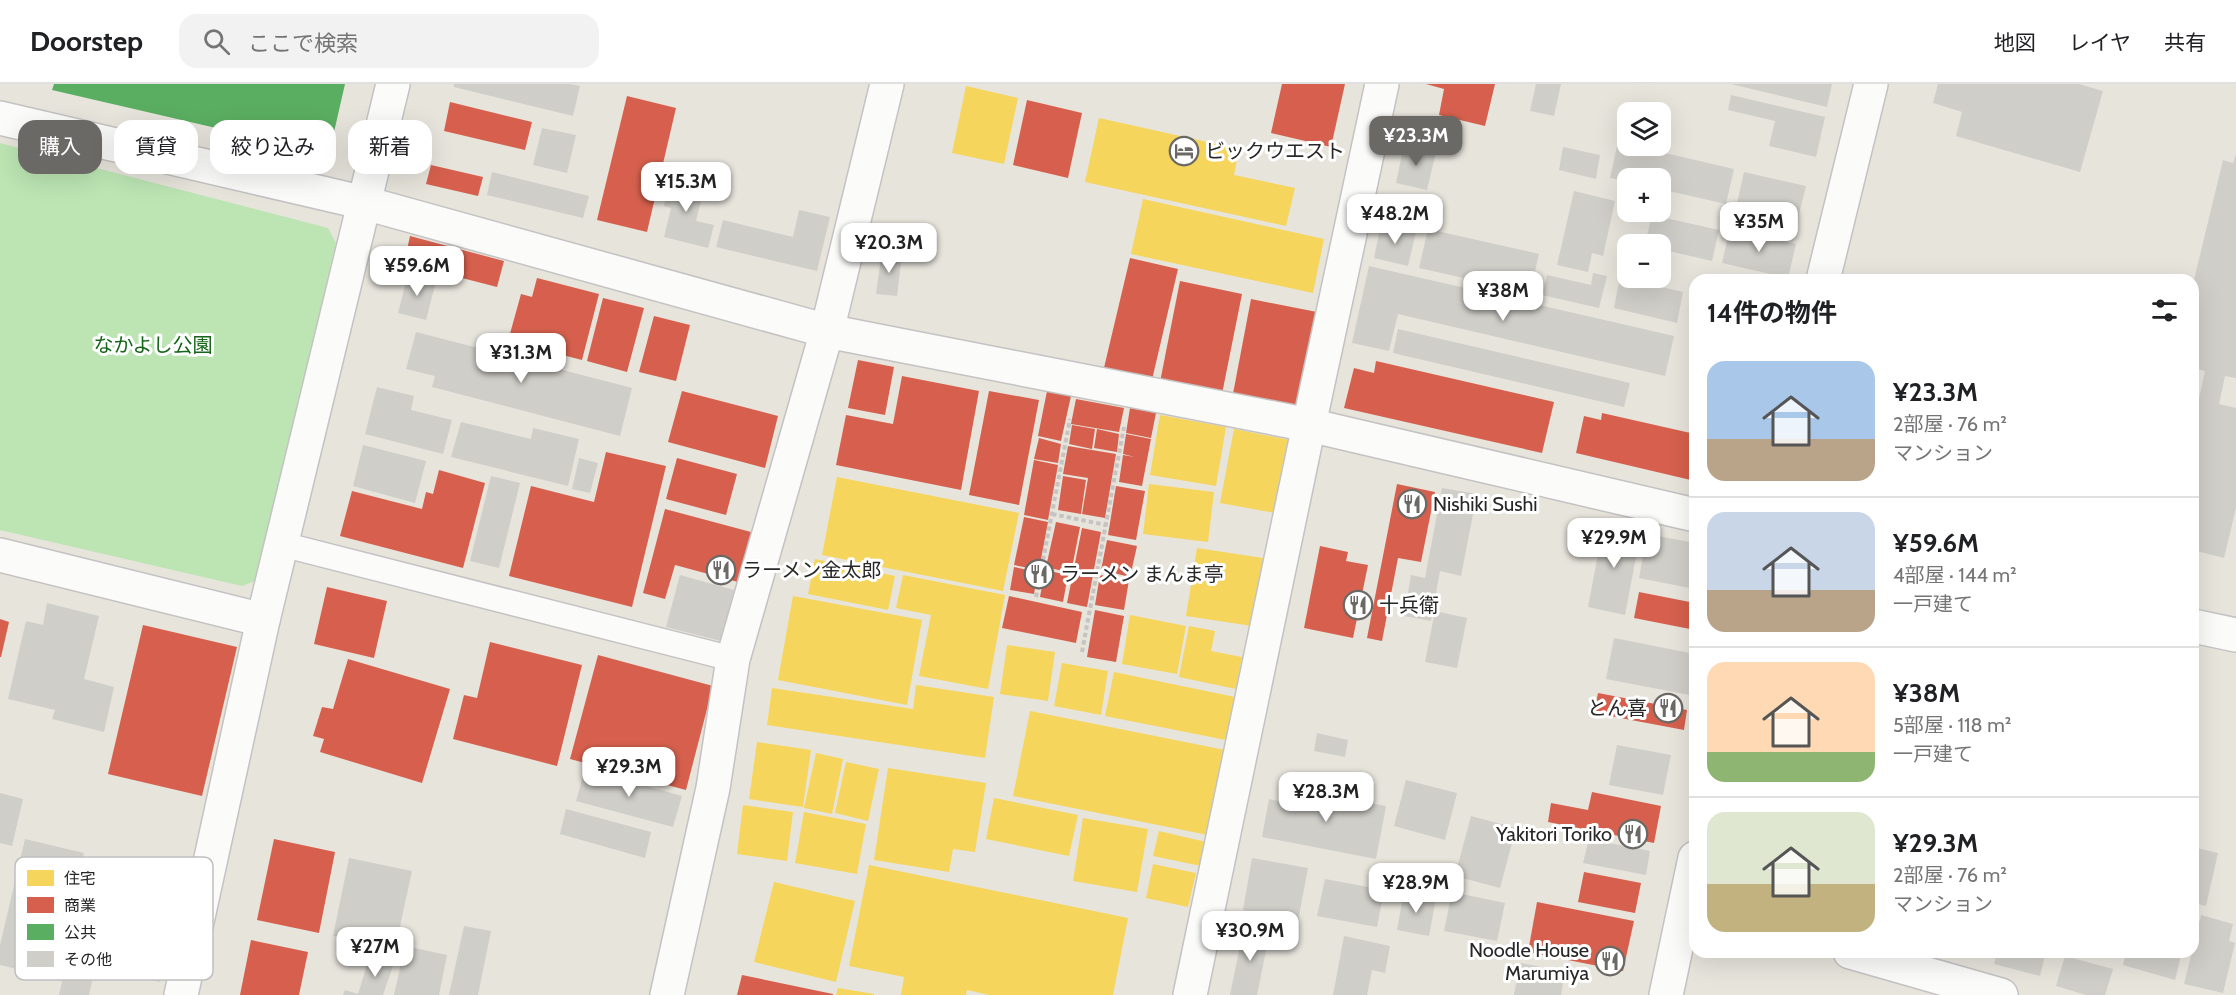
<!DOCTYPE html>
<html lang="ja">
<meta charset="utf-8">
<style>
body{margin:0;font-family:Cabin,"Noto Sans JP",sans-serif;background:#f2f2f2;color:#202124;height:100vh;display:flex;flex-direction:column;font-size:22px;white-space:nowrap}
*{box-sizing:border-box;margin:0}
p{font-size:20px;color:#757577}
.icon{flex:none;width:33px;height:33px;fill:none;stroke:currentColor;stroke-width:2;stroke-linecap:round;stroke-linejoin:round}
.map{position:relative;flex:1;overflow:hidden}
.drawer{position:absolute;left:1689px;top:190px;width:510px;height:684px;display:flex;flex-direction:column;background:#fff;border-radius:18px;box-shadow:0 6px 24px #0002}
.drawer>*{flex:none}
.hud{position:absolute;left:18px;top:36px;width:570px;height:54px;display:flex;gap:12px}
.controls{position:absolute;left:1617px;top:18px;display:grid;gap:12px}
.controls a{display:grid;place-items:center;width:54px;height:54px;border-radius:12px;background:#fff;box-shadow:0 6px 24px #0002;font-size:30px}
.price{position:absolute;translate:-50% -51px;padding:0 14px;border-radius:12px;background:#fff;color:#222;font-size:20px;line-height:39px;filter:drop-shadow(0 2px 3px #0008)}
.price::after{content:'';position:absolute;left:50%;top:36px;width:18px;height:14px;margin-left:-9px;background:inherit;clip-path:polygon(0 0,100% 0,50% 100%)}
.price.active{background:#6a6966;color:#fff}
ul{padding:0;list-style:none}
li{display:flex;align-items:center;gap:18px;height:150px;padding:0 18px}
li+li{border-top:2px solid #e0e0e0}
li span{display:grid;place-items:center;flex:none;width:168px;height:120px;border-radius:18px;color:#555}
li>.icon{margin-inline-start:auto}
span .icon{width:72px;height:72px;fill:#fffc;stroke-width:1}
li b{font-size:26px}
h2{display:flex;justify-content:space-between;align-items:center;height:72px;padding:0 18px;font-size:26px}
.chip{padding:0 21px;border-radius:18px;background:#fff;box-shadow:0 6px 24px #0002;font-size:21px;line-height:54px}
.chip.active{background:#6a6966;color:#fff}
header{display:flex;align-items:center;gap:36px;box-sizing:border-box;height:84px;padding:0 30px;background:#fff;border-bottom:2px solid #e0e0e0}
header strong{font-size:28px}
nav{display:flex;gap:33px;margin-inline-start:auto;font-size:21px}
.search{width:420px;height:54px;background:#f2f2f2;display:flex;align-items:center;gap:15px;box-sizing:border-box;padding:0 21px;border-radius:18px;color:#757577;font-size:22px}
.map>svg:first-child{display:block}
.green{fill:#bce5b3}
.homes{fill:#f6d55c}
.shops{fill:#d6604d}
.public{fill:#5aae61}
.building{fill:#cfcec8}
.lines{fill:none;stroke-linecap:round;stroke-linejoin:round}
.service-casing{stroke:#c4c2c2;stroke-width:27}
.minor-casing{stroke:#c4c2c2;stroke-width:36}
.tertiary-casing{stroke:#c4c2c2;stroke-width:36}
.path{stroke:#c5c4c3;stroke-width:4;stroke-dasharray:4.5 3;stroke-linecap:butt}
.service{stroke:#fbfbfa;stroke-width:24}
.minor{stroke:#fbfbfa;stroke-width:33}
.tertiary{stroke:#fbfbfa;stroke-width:33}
.labels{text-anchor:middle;stroke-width:6;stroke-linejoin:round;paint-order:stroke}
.poi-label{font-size:20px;fill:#272727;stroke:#fff;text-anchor:start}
.park-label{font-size:20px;fill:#166619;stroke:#fff}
.key{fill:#fff;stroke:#bebebe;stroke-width:1.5}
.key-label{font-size:16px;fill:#272727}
</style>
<header>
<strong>Doorstep</strong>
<div class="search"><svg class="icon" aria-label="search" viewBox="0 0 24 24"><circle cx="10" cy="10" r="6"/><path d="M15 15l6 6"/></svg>ここで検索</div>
<nav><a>地図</a><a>レイヤ</a><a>共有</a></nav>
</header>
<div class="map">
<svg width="2236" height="911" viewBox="0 0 2236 911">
<rect width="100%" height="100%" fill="#e7e4dc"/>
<!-- green -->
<path class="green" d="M0,59L328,144L336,159L255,497L242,502L0,446Z"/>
<!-- homes -->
<g class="homes">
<path d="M966,2L1018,14L1004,80L952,69Z"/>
<path d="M1099,34L1239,65L1234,91L1295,104L1286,142L1085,98Z"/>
<path d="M1143,115L1324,155L1313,209L1131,170Z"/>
<path d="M1160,331L1226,343L1216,402L1150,391Z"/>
<path d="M1234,345L1295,357L1281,430L1220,419Z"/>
<path d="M837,393L1019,429L1003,507L822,471Z"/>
<path d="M1149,400L1214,408L1208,458L1143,450Z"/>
<path d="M1197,464L1263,474L1252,542L1186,532Z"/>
<path d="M815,475L895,492L888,526L808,510Z"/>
<path d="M903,491L1005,511L988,605L919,592L931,531L896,524Z"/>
<path d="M793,512L922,536L907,621L778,596Z"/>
<path d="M1130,531L1186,542L1177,590L1122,580Z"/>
<path d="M1189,542L1215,547L1211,567L1242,573L1236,605L1179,593Z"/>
<path d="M1007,561L1055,568L1048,617L1000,610Z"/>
<path d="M1062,579L1108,587L1101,631L1054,622Z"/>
<path d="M1114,588L1235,613L1226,656L1105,632Z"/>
<path d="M916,601L994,613L985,674L767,641L772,604L913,625Z"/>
<path d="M1030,627L1225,666L1208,751L1013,712Z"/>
<path d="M757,658L811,666L803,723L749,715Z"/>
<path d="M816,669L843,675L832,730L804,724Z"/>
<path d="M846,678L879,685L868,737L835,729Z"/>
<path d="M888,684L986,699L975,768L953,765L949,788L874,776Z"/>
<path d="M994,714L1078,731L1069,772L986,755Z"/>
<path d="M743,721L793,728L787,777L737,770Z"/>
<path d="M804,728L866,740L857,790L795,779Z"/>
<path d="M1083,734L1148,745L1137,808L1073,797Z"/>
<path d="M1159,747L1206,758L1201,782L1153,772Z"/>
<path d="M1153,780L1196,789L1188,823L1146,814Z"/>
<path d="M869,781L1128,834L1113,911H989L967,906L966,911H901L904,893L849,882Z"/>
<path d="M774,798L855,817L836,898L754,878Z"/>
<path d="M838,904L874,910V911H836Z"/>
</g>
<!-- shops -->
<g class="shops">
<path d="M1282,0H1345L1331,63L1271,49Z"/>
<path d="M1426,0H1495L1485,42L1439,31L1444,5Z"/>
<path d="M627,12L676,24L647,148L597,136Z"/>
<path d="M1027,16L1082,29L1068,94L1013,81Z"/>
<path d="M450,18L532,38L525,66L444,47Z"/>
<path d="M431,81L483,93L478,112L426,100Z"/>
<path d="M410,152L504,177L497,203L404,179Z"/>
<path d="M1130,174L1178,185L1151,300L1103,288Z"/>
<path d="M537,194L599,210L582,276L508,257L521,210L532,213Z"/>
<path d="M1180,197L1242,210L1221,315L1159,303Z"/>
<path d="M603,214L644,224L627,288L587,277Z"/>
<path d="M1251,215L1317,228L1298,328L1232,315Z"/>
<path d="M654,232L690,241L676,297L639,288Z"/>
<path d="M858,276L894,283L885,331L848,324Z"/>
<path d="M1376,277L1554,318L1542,369L1344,324L1354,284L1374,289Z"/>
<path d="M902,292L979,307L961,406L836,381L846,331L893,340Z"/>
<path d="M682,307L778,332L765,384L668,358Z"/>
<path d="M989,307L1039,316L1019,421L969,411Z"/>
<path d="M1047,307L1071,312L1061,357L1038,352Z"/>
<path d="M1076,315L1124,324L1119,348L1071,340Z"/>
<path d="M1130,324L1156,329L1151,354L1126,349Z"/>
<path d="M1602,329L1695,350V397L1576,369L1584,332L1601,336Z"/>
<path d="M1072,341L1095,345L1092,365L1069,360Z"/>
<path d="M1097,345L1119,350L1117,368L1094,364Z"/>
<path d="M1126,350L1151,355L1142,402L1119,398L1123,371L1135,373L1123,370Z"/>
<path d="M1039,354L1061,360L1058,379L1034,375Z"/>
<path d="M1068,362L1116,370L1105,434L1082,430L1088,394L1063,390Z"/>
<path d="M606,368L666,382L632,523L509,492L531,402L594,418Z"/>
<path d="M677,374L737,390L726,431L666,415Z"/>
<path d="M1034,376L1058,381L1048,436L1024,431Z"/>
<path d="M439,386L485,399L463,484L340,452L352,407L422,425L426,408L433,410Z"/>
<path d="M1063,392L1086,396L1081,430L1058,426Z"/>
<path d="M1397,400L1435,408L1421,478L1398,474L1382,557L1367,554Z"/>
<path d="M1116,402L1145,407L1136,456L1108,451Z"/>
<path d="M665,425L751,448L738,498L675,481L665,515L643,509Z"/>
<path d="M1024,433L1048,438L1039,486L1014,481Z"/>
<path d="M1056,438L1080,443L1071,489L1046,483Z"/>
<path d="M1082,444L1101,448L1087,523L1067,519Z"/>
<path d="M1107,456L1137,462L1130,493L1101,486Z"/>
<path d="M1320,462L1348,468L1346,477L1368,481L1353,554L1304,544Z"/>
<path d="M1014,483L1038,488L1034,510L1010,506Z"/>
<path d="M1045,486L1068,491L1063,518L1040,513Z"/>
<path d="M1100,491L1129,496L1124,526L1095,521Z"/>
<path d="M327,503L387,517L374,574L314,560Z"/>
<path d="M1639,508L1695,519V546L1634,534Z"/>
<path d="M1009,512L1082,528L1076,559L1002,544Z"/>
<path d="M1095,526L1124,532L1116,578L1087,573Z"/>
<path d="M0,535L9,538L1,573H0Z"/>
<path d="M143,541L237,563L202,712L108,690Z"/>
<path d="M490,558L582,581L557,682L453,655L464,611L477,614Z"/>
<path d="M598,571L713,602L686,706L570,675Z"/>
<path d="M348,575L450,605L422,699L320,668L324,655L313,652L322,623L333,625Z"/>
<path d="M1598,609L1687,626L1684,646L1594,629Z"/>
<path d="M1592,708L1661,722L1654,759L1548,738L1551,719L1588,726Z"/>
<path d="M274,755L335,768L319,849L257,836Z"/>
<path d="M1584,788L1641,799L1635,829L1578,818Z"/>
<path d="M1537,818L1634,837L1623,887L1528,868Z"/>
<path d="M251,856L308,868L299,911H240Z"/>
<path d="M742,891L833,910V911H737Z"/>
</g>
<!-- public -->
<path class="public" d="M54,0H345L329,70L52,6Z"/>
<!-- building -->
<g class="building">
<path d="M454,0H570L580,2L573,32L454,3Z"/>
<path d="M1536,0H1561L1554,32L1530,27Z"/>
<path d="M1731,0H1832L1827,23Z"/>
<path d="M1938,0H2079L2103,7L2080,88L1956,52L1962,28L1933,19Z"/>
<path d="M1731,11L1825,33L1816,73L1769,62L1775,37L1728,26Z"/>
<path d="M542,44L576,51L567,89L533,81Z"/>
<path d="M1618,58L1734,85L1726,120L1660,105V94H1628V98L1610,94Z"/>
<path d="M1404,61L1436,68L1427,106L1396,99Z"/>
<path d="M1563,63L1600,71L1596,95L1559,86Z"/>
<path d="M2236,70V294L2225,292L2219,320L2236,324V424L2224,474L2193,466V313L2199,315L2205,287L2193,284V200L2223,76L2233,79Z"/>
<path d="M492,88L589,112L583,134L487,111Z"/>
<path d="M1744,88L1806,102L1797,138L1736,124Z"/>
<path d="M670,93L705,101L696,137L714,141L708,164L664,153L671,124L664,122Z"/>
<path d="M1574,107L1615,117L1603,172L1592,169L1588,188L1557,181Z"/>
<path d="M799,126L830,133L817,187L716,163L723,136L793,153Z"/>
<path d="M1652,131L1719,146L1712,177L1660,165V160H1645Z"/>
<path d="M1381,140L1416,148L1408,182L1374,174Z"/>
<path d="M1730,144L1796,160L1788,194L1722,179Z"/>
<path d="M1428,145L1539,170L1530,209L1419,184Z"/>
<path d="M882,167L902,170L897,212L876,210Z"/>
<path d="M1369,182L1674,252L1665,292L1398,230L1389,267L1352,259Z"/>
<path d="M1593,189L1607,192L1599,224L1542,211L1547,191L1591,201Z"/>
<path d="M408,190L436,197L426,236L398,229Z"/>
<path d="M1620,193L1683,208L1677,239L1614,224Z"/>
<path d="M1398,245L1630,299L1624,323L1393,269Z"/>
<path d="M416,248L632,304L620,352L432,303L435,292L406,285Z"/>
<path d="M377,303L414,312L411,326L452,336L443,370L365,350Z"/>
<path d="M461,338L531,355L533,344L579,355L568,402L451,373Z"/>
<path d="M363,361L426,377L415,419L353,402Z"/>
<path d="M579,374L598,379L590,409L572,405Z"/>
<path d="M491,392L520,399L499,484L470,477Z"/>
<path d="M1442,404L1477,410L1461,492L1440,487L1431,537L1404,532L1411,491L1425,494Z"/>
<path d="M1604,439L1641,447L1625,531L1588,523Z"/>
<path d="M1647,450L1695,459V505L1639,494Z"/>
<path d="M680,491L734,506L721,557L666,543Z"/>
<path d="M47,519L99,532L84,595L114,603L104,648L52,635L55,626L8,615L26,537L43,541Z"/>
<path d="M1435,527L1467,534L1457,584L1425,578Z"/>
<path d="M1614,554L1695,570V612L1606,595Z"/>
<path d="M1317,649L1348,656L1345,673L1314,667Z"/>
<path d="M1617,661L1671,671L1663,711L1609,701Z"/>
<path d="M585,685L682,712L673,743L576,717Z"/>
<path d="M1406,696L1457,709L1445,756L1394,742Z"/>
<path d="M1291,704L1386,722L1376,775L1262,753L1269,715L1288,719Z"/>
<path d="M0,709L23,715L12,762L0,759Z"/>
<path d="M566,725L651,748L645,774L560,750Z"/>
<path d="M1471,732L1516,744L1500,804L1455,792Z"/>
<path d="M25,755L84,769L55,894L0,881V861Z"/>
<path d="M1589,755L1650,767L1646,791L1583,779Z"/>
<path d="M2193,763L2218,769L2206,822L2193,819Z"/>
<path d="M349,774L412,787L395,865L333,852Z"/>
<path d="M1252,774L1308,784L1298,837L1243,826Z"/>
<path d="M1325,795L1384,806L1377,843L1317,832Z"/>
<path d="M155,805L180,811L160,898L135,892Z"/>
<path d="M1404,807L1436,814L1429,852L1397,846Z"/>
<path d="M1452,808L1505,819L1497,857L1444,847Z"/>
<path d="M2201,831L2233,840L2229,857L2235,859L2223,909L2184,900Z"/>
<path d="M464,842L491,847L478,911H449Z"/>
<path d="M1244,842L1270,847L1257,911H1230Z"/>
<path d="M1344,852L1390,862L1385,889L1372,886L1367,911H1333Z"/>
<path d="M405,862L447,871L439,911H394Z"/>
<path d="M70,864L98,871L89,911H59Z"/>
<path d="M1997,868H2046L2040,892L1994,880Z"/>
<path d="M2126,868H2182L2175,896L2123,881Z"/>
<path d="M370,871L394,879L383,911H343L345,906L358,910Z"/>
<path d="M2065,872L2113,885L2105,911H2086L2056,902Z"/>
<path d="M1520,879L1565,887L1561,911H1514Z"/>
</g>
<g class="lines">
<!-- service casing -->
<g class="service-casing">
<path id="service" d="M281,460L733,575"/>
</g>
<!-- minor casing -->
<g class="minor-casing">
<g id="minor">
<path d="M0,34L365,119L827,247L1309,341L1695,431"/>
<path d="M0,471L263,536"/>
<path d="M2193,542L2236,551"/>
<path d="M1850,868L2001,911"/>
<path d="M181,911L263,536L393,0"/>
<path d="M667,911L713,704L733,575L827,247L887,0"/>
<path d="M1190,911L1309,341L1382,0"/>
</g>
</g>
<!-- tertiary casing -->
<g class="tertiary-casing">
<g id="tertiary">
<path d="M1823,196L1871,0"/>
<path d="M1666,911L1695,774"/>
</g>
</g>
<!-- path -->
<g class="path">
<path d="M1052,430L1106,441"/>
<path d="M1036,513L1070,335"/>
<path d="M1082,568L1124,343"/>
</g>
<!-- service -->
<use href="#service" class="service"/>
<!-- minor -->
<use href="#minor" class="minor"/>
<!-- tertiary -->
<use href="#tertiary" class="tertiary"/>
</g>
<!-- icons -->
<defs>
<g id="hotel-ring" transform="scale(1.5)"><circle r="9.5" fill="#fff" stroke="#6a6966" stroke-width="1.5"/><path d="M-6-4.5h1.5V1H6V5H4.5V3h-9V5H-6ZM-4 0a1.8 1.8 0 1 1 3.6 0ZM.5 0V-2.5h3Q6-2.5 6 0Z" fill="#6a6966"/></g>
<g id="restaurant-ring" transform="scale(1.5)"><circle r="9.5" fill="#fff" stroke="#6a6966" stroke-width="1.5"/><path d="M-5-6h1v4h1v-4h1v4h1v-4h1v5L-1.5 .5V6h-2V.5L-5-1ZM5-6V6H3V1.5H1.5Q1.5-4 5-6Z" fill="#6a6966"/></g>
</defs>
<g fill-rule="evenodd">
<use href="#hotel-ring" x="1184" y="67"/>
<use href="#restaurant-ring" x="1412" y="420"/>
<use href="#restaurant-ring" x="721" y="486"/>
<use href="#restaurant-ring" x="1039" y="490"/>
<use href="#restaurant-ring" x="1358" y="521"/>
<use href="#restaurant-ring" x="1668" y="624"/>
<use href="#restaurant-ring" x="1633" y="750"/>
<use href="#restaurant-ring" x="1610" y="877"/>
</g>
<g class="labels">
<!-- poi labels -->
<g class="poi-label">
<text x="1205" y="74">ビックウエスト</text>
<text x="1433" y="427">Nishiki Sushi</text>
<text x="742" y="493">ラーメン金太郎</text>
<text x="1060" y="497">ラーメン まんま亭</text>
<text x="1379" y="528">十兵衛</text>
<text x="1647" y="631" text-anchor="end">とん喜</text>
<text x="1612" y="757" text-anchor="end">Yakitori Toriko</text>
<text x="1589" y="873" text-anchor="end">Noodle House<tspan x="1589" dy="23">Marumiya</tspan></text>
</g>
<!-- park labels -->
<g class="park-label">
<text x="153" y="268">なかよし公園</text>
</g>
</g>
<!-- legend -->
<rect x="15" y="773" width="198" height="123" rx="9" class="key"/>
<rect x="27" y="786" width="27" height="16" fill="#f6d55c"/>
<rect x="27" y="813" width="27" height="16" fill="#d6604d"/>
<rect x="27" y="840" width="27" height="16" fill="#5aae61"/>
<rect x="27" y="867" width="27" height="16" fill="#cfcec8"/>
<g class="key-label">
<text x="64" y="800">住宅</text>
<text x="64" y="827">商業</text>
<text x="64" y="854">公共</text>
<text x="64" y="881">その他</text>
</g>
</svg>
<div class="controls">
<a><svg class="icon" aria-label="layers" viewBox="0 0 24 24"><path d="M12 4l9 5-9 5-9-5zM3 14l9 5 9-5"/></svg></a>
<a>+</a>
<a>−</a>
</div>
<b class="price active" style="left:1416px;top:83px">¥23.3M</b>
<b class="price" style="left:686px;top:129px">¥15.3M</b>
<b class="price" style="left:1395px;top:161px">¥48.2M</b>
<b class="price" style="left:1759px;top:169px">¥35M</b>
<b class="price" style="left:889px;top:190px">¥20.3M</b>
<b class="price" style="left:417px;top:213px">¥59.6M</b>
<b class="price" style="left:1503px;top:238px">¥38M</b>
<b class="price" style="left:521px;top:300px">¥31.3M</b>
<b class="price" style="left:1614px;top:485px">¥29.9M</b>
<b class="price" style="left:629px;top:714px">¥29.3M</b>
<b class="price" style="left:1326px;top:739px">¥28.3M</b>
<b class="price" style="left:1416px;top:830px">¥28.9M</b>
<b class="price" style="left:1250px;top:878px">¥30.9M</b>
<b class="price" style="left:375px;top:894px">¥27M</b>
<div class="hud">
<a class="chip active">購入</a>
<a class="chip">賃貸</a>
<a class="chip">絞り込み</a>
<a class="chip">新着</a>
</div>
<section class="drawer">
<h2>14件の物件<svg class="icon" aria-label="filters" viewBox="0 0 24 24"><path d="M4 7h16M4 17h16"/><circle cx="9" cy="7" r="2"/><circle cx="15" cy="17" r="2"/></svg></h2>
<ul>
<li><span style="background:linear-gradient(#a9c7e8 65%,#b9a48a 0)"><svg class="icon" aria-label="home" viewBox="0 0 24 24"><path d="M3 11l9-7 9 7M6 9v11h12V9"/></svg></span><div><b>¥23.3M</b><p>2部屋 · 76 m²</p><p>マンション</p></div></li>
<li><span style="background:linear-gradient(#c9d6e8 65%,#b9a48a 0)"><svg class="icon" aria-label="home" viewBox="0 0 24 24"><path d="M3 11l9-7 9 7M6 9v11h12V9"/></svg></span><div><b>¥59.6M</b><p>4部屋 · 144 m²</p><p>一戸建て</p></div></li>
<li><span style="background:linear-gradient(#ffd9b3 75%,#8fb573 0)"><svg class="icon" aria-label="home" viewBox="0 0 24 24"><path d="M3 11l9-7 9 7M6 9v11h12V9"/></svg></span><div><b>¥38M</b><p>5部屋 · 118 m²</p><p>一戸建て</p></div></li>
<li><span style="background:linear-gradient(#dfe7d0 60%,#c2b280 0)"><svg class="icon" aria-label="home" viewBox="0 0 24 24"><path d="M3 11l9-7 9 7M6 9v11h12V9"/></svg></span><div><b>¥29.3M</b><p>2部屋 · 76 m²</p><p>マンション</p></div></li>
</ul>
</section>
</div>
